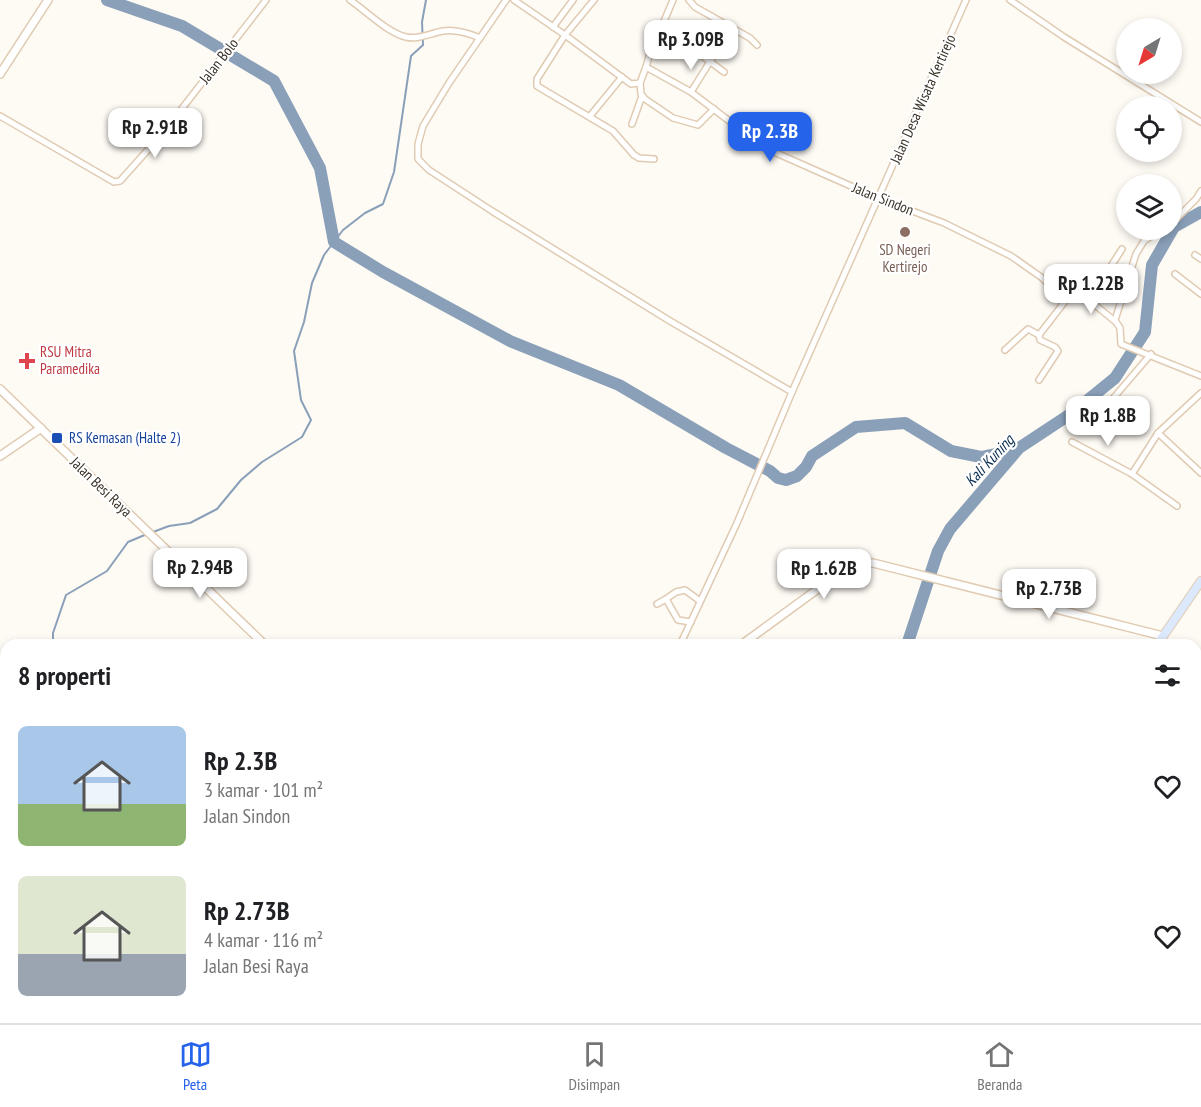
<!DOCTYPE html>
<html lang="id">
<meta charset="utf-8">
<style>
body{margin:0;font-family:"PT Sans Narrow",sans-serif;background:#f6f6f6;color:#202124;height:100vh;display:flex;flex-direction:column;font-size:22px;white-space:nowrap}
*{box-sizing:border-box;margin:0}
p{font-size:20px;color:#757577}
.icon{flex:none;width:33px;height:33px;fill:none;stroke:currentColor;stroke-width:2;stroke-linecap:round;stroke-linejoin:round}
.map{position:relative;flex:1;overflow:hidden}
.sheet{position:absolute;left:0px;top:639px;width:1202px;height:384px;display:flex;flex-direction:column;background:#fff;border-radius:18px 18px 0 0;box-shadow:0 3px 9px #0003}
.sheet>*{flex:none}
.needle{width:39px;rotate:218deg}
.fabs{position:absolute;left:1116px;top:18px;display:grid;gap:12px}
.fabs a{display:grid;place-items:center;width:66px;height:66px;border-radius:50%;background:#fff;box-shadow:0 3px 9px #0003;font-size:30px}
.price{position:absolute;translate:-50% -51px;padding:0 14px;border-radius:12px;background:#fff;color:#222;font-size:20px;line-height:39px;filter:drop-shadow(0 2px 3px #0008)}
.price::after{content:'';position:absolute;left:50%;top:36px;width:18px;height:14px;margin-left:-9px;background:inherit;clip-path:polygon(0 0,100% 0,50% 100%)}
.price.on{background:#2563eb;color:#fff}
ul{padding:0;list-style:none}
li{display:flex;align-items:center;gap:18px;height:150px;padding:0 18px}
li span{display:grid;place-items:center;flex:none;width:168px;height:120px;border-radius:9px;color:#555}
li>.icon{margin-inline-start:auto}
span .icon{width:72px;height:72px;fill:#fffc;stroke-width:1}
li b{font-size:26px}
h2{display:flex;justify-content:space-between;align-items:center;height:72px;padding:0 18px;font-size:26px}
.menu{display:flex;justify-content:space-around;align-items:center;height:84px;border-top:2px solid #e0e0e0;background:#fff;font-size:16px;color:#757577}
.menu a{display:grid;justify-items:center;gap:3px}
.menu .on{color:#2563eb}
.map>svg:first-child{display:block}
.water{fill:#8aa0b9}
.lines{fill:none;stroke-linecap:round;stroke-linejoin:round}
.stream{stroke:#8aa0b9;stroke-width:2}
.river{stroke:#8aa0b9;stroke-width:12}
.minor-casing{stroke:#e0cbb2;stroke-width:8}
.tertiary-casing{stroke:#e0cbb2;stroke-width:10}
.secondary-casing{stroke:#e0cbb2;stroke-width:10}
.minor{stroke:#fff;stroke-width:5}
.tertiary{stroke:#fff;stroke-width:7}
.secondary{stroke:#dce8fb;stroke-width:8}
.education-dot{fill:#8d6e63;stroke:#fff;stroke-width:2}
.health-dot{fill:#e0444e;stroke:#fff;stroke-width:2}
.transit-dot{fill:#1a4fb4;stroke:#fff;stroke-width:2}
.labels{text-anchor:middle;stroke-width:4.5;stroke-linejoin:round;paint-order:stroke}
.street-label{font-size:15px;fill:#3b3329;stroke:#fff}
.education-label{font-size:15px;fill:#785e54;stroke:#fff}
.health-label{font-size:15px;fill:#be3a42;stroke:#fff;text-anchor:start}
.transit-label{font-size:15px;fill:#164399;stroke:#fff;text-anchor:start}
.water-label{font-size:16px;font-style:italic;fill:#082c4e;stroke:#fff}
</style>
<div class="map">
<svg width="1201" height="1023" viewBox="0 0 1201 1023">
<rect width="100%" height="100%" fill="#fefaf4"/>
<!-- water -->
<path class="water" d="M6,676V732L0,735V683Z"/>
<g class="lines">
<!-- stream -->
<g class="stream">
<path d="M153,532L169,526L190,523L217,509L241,480L262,462L302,437L311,420L301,400L294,351L304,322L312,283L324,255L343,230L365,213L383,204L394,172L411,56L423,45L422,22L426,0"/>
<path d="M53,645V633L66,595L107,571L128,542L147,534"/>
</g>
<!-- river -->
<g class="river">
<path d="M107,0L182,26L274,81L320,168L334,242L383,272L510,341L619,385L726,448L770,471L778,478L786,480L797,476L806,467L812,456L856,427L905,423L951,451L981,457L1000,453"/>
<path d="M907,645L938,551L950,529L1019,448L1072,413L1115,378L1145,332L1152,265L1174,227L1201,212"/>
<path d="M529,1023L536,1017"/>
</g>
<!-- minor casing -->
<g class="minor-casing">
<g id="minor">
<path d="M350,0C366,11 388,33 406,37C418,40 431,33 443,31C456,29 468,33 480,38"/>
<path d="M506,0L449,83L423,126L418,144V159L429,170L492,211L670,321L792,392"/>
<path d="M514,0L565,35L537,79V86L613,131L634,155L639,158L654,159"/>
<path d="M594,0L565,35L631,84L640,83L646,67L691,92L765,148L878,198L944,223L1011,256L1041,277L1066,300"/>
<path d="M673,0L662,26L724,72"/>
<path d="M689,0L695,7L750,38L757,45"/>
<path d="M1010,0L1064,37L1201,122"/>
<path d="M553,27L573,0"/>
<path d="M646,67L652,46L662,26"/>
<path d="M640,83L641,94L645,99L673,118L698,125L714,109"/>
<path d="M691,92L731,28"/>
<path d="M0,116L114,182L120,181L163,133L266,0"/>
<path d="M590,116L622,77"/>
<path d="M632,124L642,96"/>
<path d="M1172,223L1196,199L1201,191"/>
<path d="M1195,255L1201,259"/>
<path d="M1175,274L1201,294"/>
<path d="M1090,299L1122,249"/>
<path d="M1115,320L1136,254L1144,241L1160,230"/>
<path d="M1039,335L1066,300L1078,291L1116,322L1120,328L1121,344L1201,376"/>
<path d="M1005,350L1028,329L1039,335L1040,340L1055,347L1058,351L1039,380"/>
<path d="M1110,402L1151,354"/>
<path d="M1158,433L1201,473"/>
<path d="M1072,442L1132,474L1177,506"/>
<path d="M1132,474L1158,433L1201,393"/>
<path d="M666,599L676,592L685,590L700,601"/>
<path d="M657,604L666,599L678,620L691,622"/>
<path d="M680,645L737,523L792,392L966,0"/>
<path d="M1196,739L1201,742"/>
<path d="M1196,946L1201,935"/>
<path d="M742,1017L749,1023"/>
<path d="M202,1023L209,1017"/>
<path d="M434,1023L437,1017"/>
<path d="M586,1023L589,1017"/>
<path d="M662,1023L667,1017"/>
<path d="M711,1023L716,1017"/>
<path d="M1140,1023L1145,1017"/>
</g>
</g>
<!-- tertiary casing -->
<g class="tertiary-casing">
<g id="tertiary">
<path d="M0,74L48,0"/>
<path d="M0,389L265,645"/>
<path d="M0,456L41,428"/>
<path d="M741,645L848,567L859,563H873L1163,636"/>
</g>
</g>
<!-- secondary casing -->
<g class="secondary-casing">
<g id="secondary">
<path d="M1157,645L1201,581"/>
<path d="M893,1023L897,1017"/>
</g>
</g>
<!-- minor -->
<use href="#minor" class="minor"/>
<!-- tertiary -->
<use href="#tertiary" class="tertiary"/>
<!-- secondary -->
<use href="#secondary" class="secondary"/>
</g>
<!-- markers -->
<circle class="education-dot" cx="905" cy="232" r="6"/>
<path class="health-dot" d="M24 352h6v6h6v6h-6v6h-6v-6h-6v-6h6z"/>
<rect class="transit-dot" x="51" y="432" width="12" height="12" rx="3"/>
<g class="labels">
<!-- street labels -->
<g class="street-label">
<text transform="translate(219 61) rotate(-52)" y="5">Jalan Bolo</text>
<text transform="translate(923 99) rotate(-66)" y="5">Jalan Desa Wisata Kertirejo</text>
<text transform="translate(883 199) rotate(22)" y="5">Jalan Sindon</text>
<text transform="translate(101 487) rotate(44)" y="5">Jalan Besi Raya</text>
</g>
<!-- education labels -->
<g class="education-label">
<text x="905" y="255">SD Negeri<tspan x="905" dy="17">Kertirejo</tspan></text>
</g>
<!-- health labels -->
<g class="health-label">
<text x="40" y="357">RSU Mitra<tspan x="40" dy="17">Paramedika</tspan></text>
</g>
<!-- transit labels -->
<g class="transit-label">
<text x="69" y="443">RS Kemasan (Halte 2)</text>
</g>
<!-- water labels -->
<g class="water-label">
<text transform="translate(989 460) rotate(-47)" y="6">Kali Kuning</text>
</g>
</g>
</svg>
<div class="fabs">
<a><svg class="needle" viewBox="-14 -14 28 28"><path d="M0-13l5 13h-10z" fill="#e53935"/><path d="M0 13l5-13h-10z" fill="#757577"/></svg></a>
<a><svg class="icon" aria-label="locate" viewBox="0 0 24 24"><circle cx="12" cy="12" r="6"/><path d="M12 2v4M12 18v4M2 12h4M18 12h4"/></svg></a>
<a><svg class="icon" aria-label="layers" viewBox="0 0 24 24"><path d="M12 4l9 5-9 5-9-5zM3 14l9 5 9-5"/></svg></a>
</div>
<b class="price" style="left:691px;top:71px">Rp 3.09B</b>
<b class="price" style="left:155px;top:159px">Rp 2.91B</b>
<b class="price on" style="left:770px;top:163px">Rp 2.3B</b>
<b class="price" style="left:1091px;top:315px">Rp 1.22B</b>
<b class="price" style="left:1108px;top:447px">Rp 1.8B</b>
<b class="price" style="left:200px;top:599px">Rp 2.94B</b>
<b class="price" style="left:824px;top:600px">Rp 1.62B</b>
<b class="price" style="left:1049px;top:620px">Rp 2.73B</b>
<section class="sheet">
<h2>8 properti<svg class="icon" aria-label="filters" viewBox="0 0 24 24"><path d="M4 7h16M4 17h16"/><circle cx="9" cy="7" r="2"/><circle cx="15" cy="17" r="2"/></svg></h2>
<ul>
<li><span style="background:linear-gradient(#a9c7e8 65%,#8fb573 0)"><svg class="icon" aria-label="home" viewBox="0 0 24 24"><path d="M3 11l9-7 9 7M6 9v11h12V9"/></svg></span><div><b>Rp 2.3B</b><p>3 kamar · 101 m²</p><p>Jalan Sindon</p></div><svg class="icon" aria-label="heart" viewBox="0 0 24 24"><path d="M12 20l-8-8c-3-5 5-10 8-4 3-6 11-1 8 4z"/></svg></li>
<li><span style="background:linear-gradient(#dfe7d0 65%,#9aa5b1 0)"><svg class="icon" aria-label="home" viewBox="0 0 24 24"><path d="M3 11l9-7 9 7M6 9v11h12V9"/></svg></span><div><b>Rp 2.73B</b><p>4 kamar · 116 m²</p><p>Jalan Besi Raya</p></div><svg class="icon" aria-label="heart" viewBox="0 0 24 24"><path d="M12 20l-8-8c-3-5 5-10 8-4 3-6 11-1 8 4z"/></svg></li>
</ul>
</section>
</div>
<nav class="menu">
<a class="on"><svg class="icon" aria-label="map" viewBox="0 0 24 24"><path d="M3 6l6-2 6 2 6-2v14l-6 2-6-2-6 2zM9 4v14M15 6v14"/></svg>Peta</a>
<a><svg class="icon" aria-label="saved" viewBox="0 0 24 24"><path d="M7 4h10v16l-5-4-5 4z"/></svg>Disimpan</a>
<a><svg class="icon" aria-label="home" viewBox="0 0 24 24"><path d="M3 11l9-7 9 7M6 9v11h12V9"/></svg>Beranda</a>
</nav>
